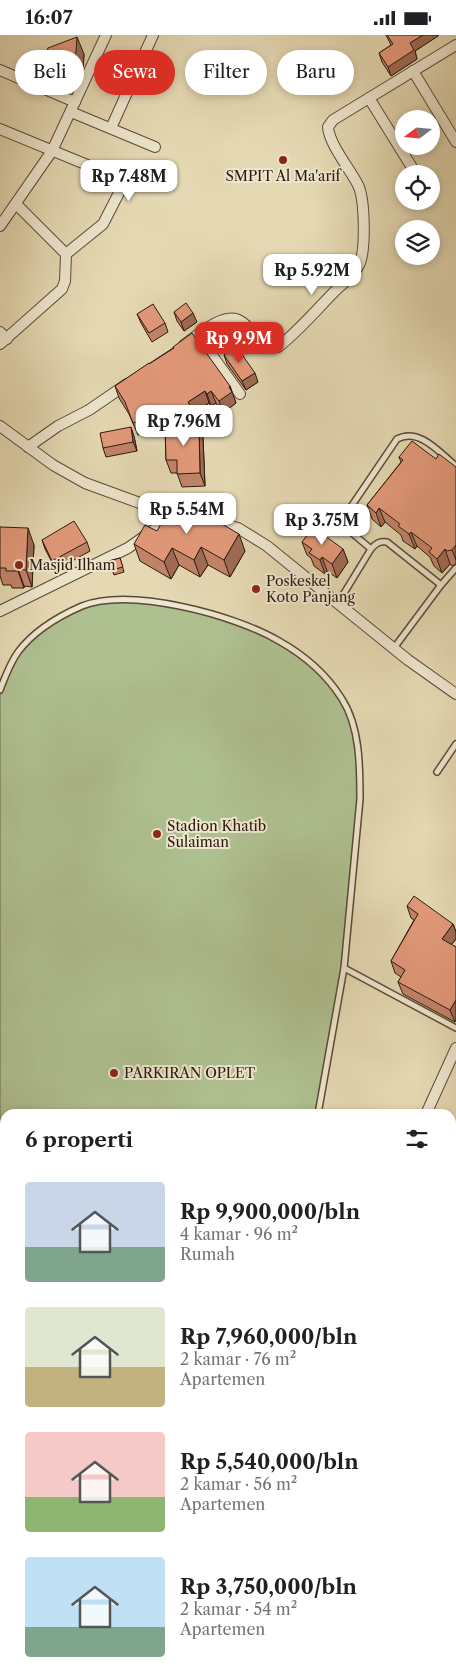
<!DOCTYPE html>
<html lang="id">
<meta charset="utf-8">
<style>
body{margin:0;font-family:"Libre Caslon Text",serif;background:#f2f2f2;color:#202124;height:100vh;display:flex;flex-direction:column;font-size:19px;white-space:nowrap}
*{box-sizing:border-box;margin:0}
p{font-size:16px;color:#757577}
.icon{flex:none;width:28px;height:28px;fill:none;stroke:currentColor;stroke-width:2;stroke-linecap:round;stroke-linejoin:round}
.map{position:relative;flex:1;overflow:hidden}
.details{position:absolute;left:0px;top:1074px;width:456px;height:571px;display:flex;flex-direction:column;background:#fff;border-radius:15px 15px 0 0;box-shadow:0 2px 8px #0003}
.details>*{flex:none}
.hud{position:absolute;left:15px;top:15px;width:426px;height:45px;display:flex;gap:10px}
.needle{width:32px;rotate:254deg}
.tools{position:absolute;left:395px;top:75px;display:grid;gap:10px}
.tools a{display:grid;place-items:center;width:45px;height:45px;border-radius:50%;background:#fff;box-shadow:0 2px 8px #0003;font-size:25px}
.price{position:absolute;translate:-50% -42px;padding:0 11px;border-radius:10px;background:#fff;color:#222;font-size:16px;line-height:32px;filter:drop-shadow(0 1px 2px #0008)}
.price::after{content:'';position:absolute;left:50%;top:30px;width:15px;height:11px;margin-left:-8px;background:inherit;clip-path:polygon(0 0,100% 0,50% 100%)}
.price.selected{background:#d93025;color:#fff}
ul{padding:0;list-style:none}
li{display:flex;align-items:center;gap:15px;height:125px;padding:0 25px}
li span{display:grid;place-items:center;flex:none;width:140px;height:100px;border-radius:5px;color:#555}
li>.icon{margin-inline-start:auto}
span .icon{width:60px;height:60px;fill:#fffc;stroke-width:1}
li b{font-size:21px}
h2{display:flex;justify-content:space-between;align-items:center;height:60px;padding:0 25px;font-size:21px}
.tag{padding:0 18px;border-radius:22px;background:#fff;box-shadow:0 2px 8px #0003;font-size:18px;line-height:45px}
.tag.selected{background:#d93025;color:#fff}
.status{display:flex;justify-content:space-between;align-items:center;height:35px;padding:0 25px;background:#fff;direction:ltr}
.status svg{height:14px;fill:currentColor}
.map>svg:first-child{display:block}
.green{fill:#afc090;stroke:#6d6d50}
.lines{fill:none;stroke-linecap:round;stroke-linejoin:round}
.lane-casing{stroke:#5a4a39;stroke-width:8}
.street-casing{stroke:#5a4a39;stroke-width:12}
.lane{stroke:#eee6ce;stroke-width:5}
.street{stroke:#eee6ce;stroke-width:10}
.wall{fill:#c38469;stroke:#2b1a10}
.shaded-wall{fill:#9f6b55;stroke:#2b1a10}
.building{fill:#e3997a;stroke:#2b1a10}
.poi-dot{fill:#8f2418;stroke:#eee6ce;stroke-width:2}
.labels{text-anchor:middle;stroke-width:4;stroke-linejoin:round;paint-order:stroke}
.poi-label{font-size:14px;fill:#2b1a10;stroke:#eee6ce;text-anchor:start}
</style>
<div class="status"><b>16:07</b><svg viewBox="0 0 49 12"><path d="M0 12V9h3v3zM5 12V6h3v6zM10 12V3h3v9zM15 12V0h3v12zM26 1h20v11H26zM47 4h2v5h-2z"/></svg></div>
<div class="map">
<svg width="456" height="1644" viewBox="0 0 456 1644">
<rect width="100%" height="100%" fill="#e5d9b3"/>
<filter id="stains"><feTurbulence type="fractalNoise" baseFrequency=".004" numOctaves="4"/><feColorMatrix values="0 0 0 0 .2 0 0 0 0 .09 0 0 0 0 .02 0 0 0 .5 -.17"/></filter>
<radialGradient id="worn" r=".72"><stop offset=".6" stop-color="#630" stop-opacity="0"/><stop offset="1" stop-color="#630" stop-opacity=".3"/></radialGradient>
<!-- green -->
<path class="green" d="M109,567C135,567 160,568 185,574C244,587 325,619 348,680C358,706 358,736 358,763L342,933L316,1079H5V1212L0,1209V659L19,620L37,600L59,585L82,573Z"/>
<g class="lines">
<!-- lane casing -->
<g class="lane-casing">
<g id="lane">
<path d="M371,514L345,492L342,485L397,404C419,392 440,418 456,431"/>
<path d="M338,568L371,514C376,508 380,506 387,507L441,550"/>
<path d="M394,613L441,550L456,533"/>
<path d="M0,655C5,642 10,628 18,617C33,597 59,581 82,571C131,552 235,580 279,606C304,620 327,640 342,664C360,692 360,732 360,764L344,933L318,1079"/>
<path d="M437,737L456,709"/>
<path d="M344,933L456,993"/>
<path d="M0,1211L5,1214"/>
</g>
</g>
<!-- street casing -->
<g class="street-casing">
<g id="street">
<path d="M0,35L75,67"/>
<path d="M413,36L456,107"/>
<path d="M369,63L416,139"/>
<path d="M71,77L155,112"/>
<path d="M111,93L153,0"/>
<path d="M0,94L119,143L123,150L103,189L66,219L65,246L62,254L0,309"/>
<path d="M16,169L66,219"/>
<path d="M0,191L52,116L106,0"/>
<path d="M0,297L7,304"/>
<path d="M198,301L240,359"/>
<path d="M184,310C197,301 212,287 227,284C250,278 256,318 278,312C298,297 318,273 336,255C344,247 354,241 359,230C366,216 365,164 358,150C350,134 329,109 328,92L333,85L456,10"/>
<path d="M0,391L53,430L85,448L145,470L179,479"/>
<path d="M28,412L58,391L89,375L127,349"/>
<path d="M210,486L238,493L267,511L408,625L456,659"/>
<path d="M0,576L128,513L169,484"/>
<path d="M426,1079L456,1013"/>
<path d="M2,1271H5"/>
<path d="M0,1368L5,1369"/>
<path d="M0,1534L5,1536"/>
<path d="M0,1610L5,1611"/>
<path d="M147,1640L148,1644"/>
<path d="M268,1640L269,1644"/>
<path d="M369,1640L372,1644"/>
<path d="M172,1644L175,1640"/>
<path d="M312,1644L313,1640"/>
</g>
</g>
<!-- lane -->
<use href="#lane" class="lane"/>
<!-- street -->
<use href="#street" class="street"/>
</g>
<!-- wall -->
<g class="wall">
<path d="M386,0H438V1L415,16L417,24L391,41L382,27L379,18L391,10Z"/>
<path d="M84,19L83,34L77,46H75L72,56L68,57L48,48L42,31Z"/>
<path d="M174,277L197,287L184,296L177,286Z"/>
<path d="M137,279L165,288L168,297L152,307L141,288Z"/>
<path d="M173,312L230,351L236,368L223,378L216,368L211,371L209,368L194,378L197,386L192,389L203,403L205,451L182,452L177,438H171L166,425L165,394L163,395L160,391L138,400L129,379L119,363L115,351L173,313Z"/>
<path d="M224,320L258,347L246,355L227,329Z"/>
<path d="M134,401L137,416L106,422L103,413Z"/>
<path d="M399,422L436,424L456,432V529L452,531L450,529L442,538L434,531L430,522L417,511L415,514L403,506L401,500L385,487L381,492L372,484L367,470L401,427Z"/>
<path d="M0,492L34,510L32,552L24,551V553H12L11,550H3L0,541Z"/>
<path d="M157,496L245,516L230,542L208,530L200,542L179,530L171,544L140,526L134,509Z"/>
<path d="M42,505L87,507L90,516L56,535L45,514Z"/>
<path d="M302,507L343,514L348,527L337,543L327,536L325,539L314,531L311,523L307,520Z"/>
<path d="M120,523L124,537L114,540L109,526Z"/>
<path d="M407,871L453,889L456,897V904L451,910L456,912V985L455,987L403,959L398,947L401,942L395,938L391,926L414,885L411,883Z"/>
<path d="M5,1405V1454H0V1406Z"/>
<path d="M0,1570L5,1571V1605L0,1604Z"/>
</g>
<!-- shaded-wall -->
<g class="shaded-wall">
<path d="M423,0H438V1L415,16L417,24L391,41L388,32L410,8Z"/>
<path d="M77,2L84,19L83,34L77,46L71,29Z"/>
<path d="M69,29L75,46L72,56L66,39Z"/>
<path d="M193,278L197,287L184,296L181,287Z"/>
<path d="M255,338L258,347L246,355L242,346Z"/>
<path d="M230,351L236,368L223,378L219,366Z"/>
<path d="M205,356L209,368L194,378L197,386L170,403L165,391L188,367Z"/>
<path d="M211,356L216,368L211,371L207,359Z"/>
<path d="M199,389L203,403L205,451L200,438Z"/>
<path d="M131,392L134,401L137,416L133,407Z"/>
<path d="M379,473L385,487L381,492L376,478Z"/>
<path d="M28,493L34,510L32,552L26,535Z"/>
<path d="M411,497L417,511L415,514L409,499Z"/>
<path d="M239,499L245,516L230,542L224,525Z"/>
<path d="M456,510V525L452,515Z"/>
<path d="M201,512L208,530L200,542L194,525Z"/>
<path d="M172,513L179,530L171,544L164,527Z"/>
<path d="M343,514L348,527L337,543L332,529Z"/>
<path d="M445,514L450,529L442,538L437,524Z"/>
<path d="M322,522L327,536L325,539L320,525Z"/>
<path d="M18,534L24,551V553L18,536Z"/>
<path d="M453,889L456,897V904L446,916L442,904Z"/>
<path d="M456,965V985L455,987L450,975Z"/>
</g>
<!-- building -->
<g class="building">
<path d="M387,0H423L410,8L414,15L388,32L379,18L393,9Z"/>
<path d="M77,2L76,17L71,29H69L66,39L62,40L42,31L48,13Z"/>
<path d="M186,268L193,278L181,287L174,277Z"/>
<path d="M153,269L165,288L149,298L137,279Z"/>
<path d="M192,298L230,351L229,352L232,357L219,366L211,356L207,359L205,356L188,367L192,374L168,390H165V380L159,384L156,379L133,388L125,367L115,351L149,328V329L174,313L173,312Z"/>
<path d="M236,311L255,338L242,346L224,320Z"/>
<path d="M199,389L200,438L177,439V425H166L165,390Z"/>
<path d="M131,392L133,407L103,413L100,398Z"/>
<path d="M412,406L436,424L439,419L456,432V510L452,515L447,516L445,514L437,524L429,517L432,513L411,497L409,499L398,491L400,489L379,473L376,478L367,470L403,425L399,422Z"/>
<path d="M180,471L200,476L239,499L224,525L201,512L194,525L172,513L164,527L134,509L145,490L157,496L168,476Z"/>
<path d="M74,486L87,507L52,526L42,505Z"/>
<path d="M0,492L28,493L26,535L18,534V536H6V533H0Z"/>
<path d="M313,492L343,514L332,529L322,522L320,525L309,518L312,514L302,507Z"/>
<path d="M120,523L123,532L112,535L109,526Z"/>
<path d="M414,861L453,889L442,904L456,912V965L450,975L398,947L405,935L391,926L418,879L407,871Z"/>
<path d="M5,1405V1440H0V1406Z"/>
<path d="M0,1570L5,1571V1596L0,1595Z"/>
</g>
<!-- markers -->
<g class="poi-dot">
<circle cx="283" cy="125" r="5"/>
<circle cx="19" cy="530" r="5"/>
<circle cx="256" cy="554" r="5"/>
<circle cx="157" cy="799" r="5"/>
<circle cx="114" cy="1038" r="5"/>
</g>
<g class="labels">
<!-- poi labels -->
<g class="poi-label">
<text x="283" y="146" text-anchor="middle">SMPIT Al Ma'arif</text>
<text x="29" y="535">Masjid Ilham</text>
<text x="266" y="551">Poskeskel<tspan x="266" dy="16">Koto Panjang</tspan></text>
<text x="167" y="796">Stadion Khatib<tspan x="167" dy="16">Sulaiman</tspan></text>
<text x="124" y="1043">PARKIRAN OPLET</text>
</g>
</g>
<rect width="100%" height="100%" filter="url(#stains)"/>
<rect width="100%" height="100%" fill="url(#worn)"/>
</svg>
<div class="tools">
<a><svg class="needle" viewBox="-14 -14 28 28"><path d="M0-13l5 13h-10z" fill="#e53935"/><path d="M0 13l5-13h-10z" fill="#757577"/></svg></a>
<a><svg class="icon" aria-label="locate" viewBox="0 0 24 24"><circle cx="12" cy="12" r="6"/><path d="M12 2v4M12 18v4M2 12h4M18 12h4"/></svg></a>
<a><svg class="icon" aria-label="layers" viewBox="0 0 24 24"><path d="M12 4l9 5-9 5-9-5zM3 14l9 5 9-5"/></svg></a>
</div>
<b class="price" style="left:129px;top:167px">Rp 7.48M</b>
<b class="price" style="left:312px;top:261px">Rp 5.92M</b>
<b class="price selected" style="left:239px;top:329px">Rp 9.9M</b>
<b class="price" style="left:184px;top:412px">Rp 7.96M</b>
<b class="price" style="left:187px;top:500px">Rp 5.54M</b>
<b class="price" style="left:322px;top:511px">Rp 3.75M</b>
<div class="hud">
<a class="tag">Beli</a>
<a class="tag selected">Sewa</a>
<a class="tag">Filter</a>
<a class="tag">Baru</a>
</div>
<section class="details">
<h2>6 properti<svg class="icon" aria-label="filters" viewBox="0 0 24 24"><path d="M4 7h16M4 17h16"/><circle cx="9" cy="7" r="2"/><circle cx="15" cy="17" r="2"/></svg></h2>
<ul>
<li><span style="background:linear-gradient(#c9d6e8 65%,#7fa58c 0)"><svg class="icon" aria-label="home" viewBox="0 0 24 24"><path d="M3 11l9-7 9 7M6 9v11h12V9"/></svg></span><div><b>Rp 9,900,000/bln</b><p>4 kamar · 96 m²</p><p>Rumah</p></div></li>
<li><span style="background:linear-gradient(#dfe7d0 60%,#c2b280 0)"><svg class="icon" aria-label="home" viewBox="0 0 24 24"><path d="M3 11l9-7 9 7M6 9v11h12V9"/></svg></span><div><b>Rp 7,960,000/bln</b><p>2 kamar · 76 m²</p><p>Apartemen</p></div></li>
<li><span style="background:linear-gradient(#f6c9c9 65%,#8fb573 0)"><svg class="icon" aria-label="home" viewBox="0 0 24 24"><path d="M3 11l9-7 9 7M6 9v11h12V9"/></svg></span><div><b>Rp 5,540,000/bln</b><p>2 kamar · 56 m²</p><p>Apartemen</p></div></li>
<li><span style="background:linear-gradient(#bfe0f5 70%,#7fa58c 0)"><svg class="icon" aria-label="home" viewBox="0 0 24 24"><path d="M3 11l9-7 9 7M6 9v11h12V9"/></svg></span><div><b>Rp 3,750,000/bln</b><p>2 kamar · 54 m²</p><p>Apartemen</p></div></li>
</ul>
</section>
</div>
